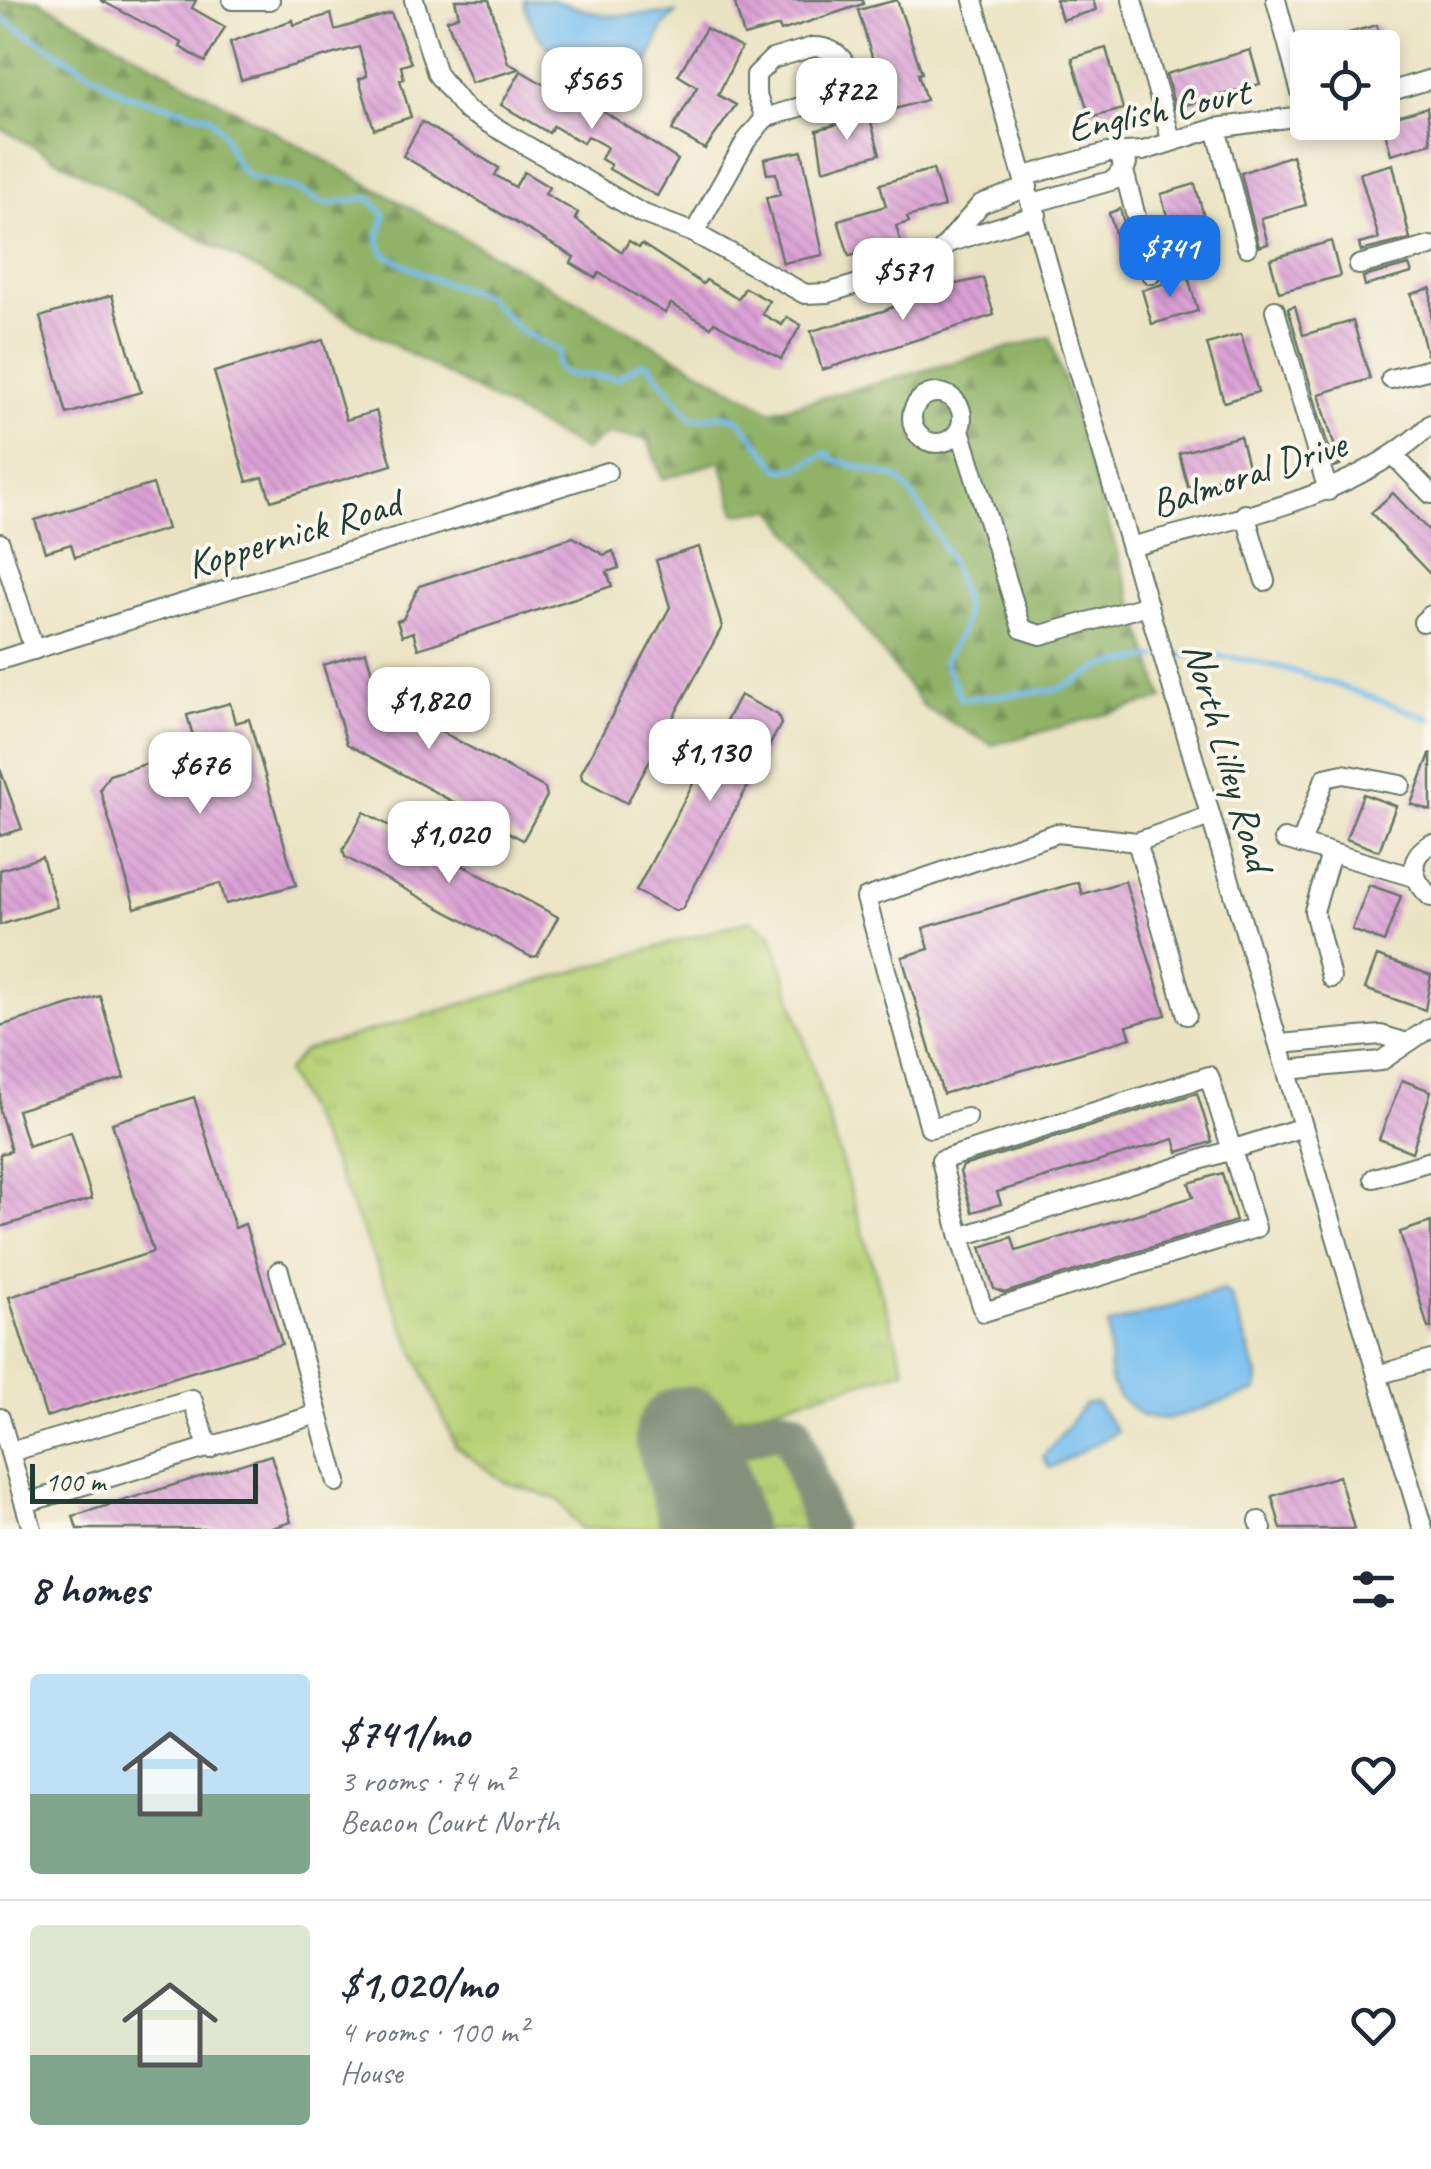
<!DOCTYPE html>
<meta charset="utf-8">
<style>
body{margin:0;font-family:Caveat,sans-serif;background:#f6f6f7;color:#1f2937;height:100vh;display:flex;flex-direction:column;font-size:38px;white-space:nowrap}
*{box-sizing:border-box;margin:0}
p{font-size:32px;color:#747a83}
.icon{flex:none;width:55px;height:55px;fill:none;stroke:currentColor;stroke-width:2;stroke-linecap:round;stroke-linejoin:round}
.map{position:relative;height:1529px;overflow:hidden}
.side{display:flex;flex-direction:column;background:#fff;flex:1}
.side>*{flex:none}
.controls{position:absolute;left:1290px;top:30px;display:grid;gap:20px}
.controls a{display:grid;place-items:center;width:110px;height:110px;border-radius:10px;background:#fff;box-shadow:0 5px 15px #0003;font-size:50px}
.scale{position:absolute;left:30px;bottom:25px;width:228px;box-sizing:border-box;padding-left:10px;border:5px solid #1f3d34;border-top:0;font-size:28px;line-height:35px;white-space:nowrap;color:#1f3d34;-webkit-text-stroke:8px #fbf7ec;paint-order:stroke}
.price{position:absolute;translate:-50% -85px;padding:0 22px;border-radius:20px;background:#fff;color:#222;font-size:32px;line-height:65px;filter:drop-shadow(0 2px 5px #0008)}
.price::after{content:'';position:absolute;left:50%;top:60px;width:30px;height:22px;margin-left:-15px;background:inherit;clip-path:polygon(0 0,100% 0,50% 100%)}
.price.active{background:#1a73e8;color:#fff}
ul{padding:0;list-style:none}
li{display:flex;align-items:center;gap:30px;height:250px;padding:0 30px}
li+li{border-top:2px solid #e0e1e3}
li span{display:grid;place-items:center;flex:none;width:280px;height:200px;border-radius:10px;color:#555}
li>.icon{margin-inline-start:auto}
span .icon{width:120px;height:120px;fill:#fffc;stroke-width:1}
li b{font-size:42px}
h2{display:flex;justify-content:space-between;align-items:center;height:120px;padding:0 30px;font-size:42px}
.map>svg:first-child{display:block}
.grass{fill:url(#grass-tufts);stroke:#6b8755;stroke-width:2.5}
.forest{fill:url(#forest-firs);stroke:#58784e;stroke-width:2.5}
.water{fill:#78bff0;stroke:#4c7e92;stroke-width:2.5}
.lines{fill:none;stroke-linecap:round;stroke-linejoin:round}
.stream{stroke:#78bff0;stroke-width:5}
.taxiway{stroke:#84907c;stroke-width:40}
.runway{stroke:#84907c;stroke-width:102}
.building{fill:url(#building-back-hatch)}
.minor-casing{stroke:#676;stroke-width:22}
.minor{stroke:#fff;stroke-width:18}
.labels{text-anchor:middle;stroke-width:8;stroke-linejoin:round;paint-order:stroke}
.street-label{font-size:40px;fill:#1f3d34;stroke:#fbf7ec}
</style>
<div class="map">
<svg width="1431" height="1529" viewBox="0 0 1431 1529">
<defs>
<pattern id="grass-tufts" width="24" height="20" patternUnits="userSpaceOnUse" patternTransform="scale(2.5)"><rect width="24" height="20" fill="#b7d176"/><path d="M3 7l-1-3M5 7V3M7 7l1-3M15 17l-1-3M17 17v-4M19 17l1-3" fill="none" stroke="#9db467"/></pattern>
<pattern id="forest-firs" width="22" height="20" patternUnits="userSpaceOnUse" patternTransform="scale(2.5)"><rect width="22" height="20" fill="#91b367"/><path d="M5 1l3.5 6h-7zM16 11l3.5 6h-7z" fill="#769356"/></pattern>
<pattern id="building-back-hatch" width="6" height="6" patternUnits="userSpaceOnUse" patternTransform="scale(2.5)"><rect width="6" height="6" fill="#dca1d7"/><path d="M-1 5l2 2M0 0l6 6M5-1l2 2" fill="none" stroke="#b284af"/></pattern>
</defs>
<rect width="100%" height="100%" fill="#fbf7ec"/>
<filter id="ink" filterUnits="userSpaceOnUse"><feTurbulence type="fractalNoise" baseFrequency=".01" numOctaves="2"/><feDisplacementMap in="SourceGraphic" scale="20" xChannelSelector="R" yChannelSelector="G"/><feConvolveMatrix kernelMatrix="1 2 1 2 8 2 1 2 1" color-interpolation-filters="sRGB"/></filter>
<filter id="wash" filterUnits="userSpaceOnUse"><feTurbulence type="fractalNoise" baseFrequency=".0048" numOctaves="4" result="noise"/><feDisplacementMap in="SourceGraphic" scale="40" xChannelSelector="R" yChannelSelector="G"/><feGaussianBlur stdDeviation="2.25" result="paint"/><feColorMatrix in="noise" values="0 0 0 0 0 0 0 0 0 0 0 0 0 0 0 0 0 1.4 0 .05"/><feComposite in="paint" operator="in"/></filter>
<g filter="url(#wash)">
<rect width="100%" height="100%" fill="#eae3c3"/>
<!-- grass -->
<g class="grass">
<path d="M750,920L772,933L905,1370L656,1440L682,1529H581L558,1499L505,1482L456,1447L334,1166L286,1072L303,1051Z"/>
<path d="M776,1444L784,1446L798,1474L814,1529H747L728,1461L748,1448Z"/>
</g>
<!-- forest -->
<path class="forest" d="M0,0H39L772,411L1050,337L1163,699L992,745L924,707L773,509L736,514L721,461L662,479L648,439L607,434L584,450L0,128Z"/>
<!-- water -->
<g class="water">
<path d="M524,0H552L605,16L676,13L663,27L635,95C629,90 625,82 618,78C574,52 537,64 524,0Z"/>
<path d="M1224,1290L1230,1295L1258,1376L1257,1391L1169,1419L1142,1416L1119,1397L1110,1381L1108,1325Z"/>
<path d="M1096,1402L1117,1432L1050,1468L1043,1457L1085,1404Z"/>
</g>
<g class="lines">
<!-- stream -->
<g class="stream">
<path d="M0,17L127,95L209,116L223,133L235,162L249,177L299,190L325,204L369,198L385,215L378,238L383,253L430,278L485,296L522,332L560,351L557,366L563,374L617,378L640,364H649L692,419L723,415L739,419L780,469L798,468L827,453L834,460L897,478C923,502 969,584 964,620C962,636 949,648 944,663L961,699L1057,690L1107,665L1157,657"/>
<path d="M1168,656C1257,647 1349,691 1431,719"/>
</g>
<!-- taxiway -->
<path class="taxiway" d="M690,1452L780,1427L792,1430L824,1529"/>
<!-- runway -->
<path class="runway" d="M686,1437L713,1529"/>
</g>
<g id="blocks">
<!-- building -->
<g class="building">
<path d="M100,0H196L192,8L225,27L205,62L180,47L182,43Z"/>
<path d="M455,0H489L508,63L519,69L471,83L447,20L459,16Z"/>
<path d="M734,0H863V4L781,31L779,26L744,36Z"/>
<path d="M897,0L922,73L918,74L926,100L888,111L858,10Z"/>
<path d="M1056,0H1093L1096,10L1062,20Z"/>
<path d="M391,13L411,63L401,66L404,79L400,80L411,117L374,129L359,79L367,76L359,47L241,80L230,42L293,20L294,25L331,14L335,30Z"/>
<path d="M1377,25L1384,48H1309V44Z"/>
<path d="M706,28L741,48L718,95L736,105L705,149L672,130L697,87L678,75Z"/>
<path d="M1106,48L1123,109L1090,118L1072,58Z"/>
<path d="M1250,50L1260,84L1175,108L1166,74Z"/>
<path d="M521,71L587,110L591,103L678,160L657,196L609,169L611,165L601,159L607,147L587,136L583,143L553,126L549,133L501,105Z"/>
<path d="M1427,107L1431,143L1391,154L1382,120Z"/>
<path d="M869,115L880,154L823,170L817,130Z"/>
<path d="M422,122L499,168L495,175L515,187L524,172L549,187L545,194L578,213L575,219L622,252L629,241L639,247L642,244L703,284L706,280L738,299L745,288L769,301L762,314L782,325L787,317L801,325L781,359L714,322L711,327L671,304L665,313L599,273L596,278L571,263L574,257L403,156Z"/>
<path d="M802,151L823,255L783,263L766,198L780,195L776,173L767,174L764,159Z"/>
<path d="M1292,155L1306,205L1261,218L1268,244L1259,247L1241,173Z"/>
<path d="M1393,164L1410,239L1361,251L1359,244L1379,239L1360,173Z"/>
<path d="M933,169L944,207L907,217L909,222L896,226L902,246L849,256L838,220L886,206L880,184Z"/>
<path d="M1195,184L1211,242L1177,252L1161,194Z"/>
<path d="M1120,209L1137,269L1127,272L1109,213Z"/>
<path d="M1331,241L1340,276L1279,292L1270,259Z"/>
<path d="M1409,265L1412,273L1365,286L1363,277Z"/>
<path d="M1188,277L1198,311L1152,324L1142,290Z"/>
<path d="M983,278L994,315L822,370L811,331L883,311L918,297L917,293Z"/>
<path d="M1431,288V353L1427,354L1411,294Z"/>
<path d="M112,295L141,392L67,414L40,317Z"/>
<path d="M1295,306L1303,335L1353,321L1370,379L1319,394L1340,465L1334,467L1288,308Z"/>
<path d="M1241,334L1258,392L1224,402L1207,344Z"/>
<path d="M323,340L346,420L376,411L392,465L271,501L263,477L247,482L214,372Z"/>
<path d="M1240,436L1249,470L1188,487L1179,453Z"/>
<path d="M153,484L167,529L75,557L71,544L45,552L35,520Z"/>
<path d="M1393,493L1431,533V575L1371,513Z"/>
<path d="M573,537L604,555L613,551L619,568L607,572L612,586L418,649L413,632L402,636L397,621L403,619L419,586Z"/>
<path d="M699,547L722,627L627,803L582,779L581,773L670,607L656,560Z"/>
<path d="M366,652L379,698L545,788L547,796L523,840L347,744L323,665Z"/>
<path d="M740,695L778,715L781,724L682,909L675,911L636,891Z"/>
<path d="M230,703L235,723L249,719L296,885L226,904L220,883L135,908L100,789L109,775L183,753L180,740L193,736L187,715Z"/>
<path d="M1430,754H1431V811L1411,804Z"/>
<path d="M0,769L22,829L0,836Z"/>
<path d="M1363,794L1396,806L1379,851L1346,839Z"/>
<path d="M364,812L558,917L537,956L531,957L345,857L343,850Z"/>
<path d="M42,857L57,907L0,925V870Z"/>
<path d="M1125,881L1166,1015L1127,1026L1131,1038L943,1094L902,957L929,949L923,928L1078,882L1082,894Z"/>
<path d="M1369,885L1401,896L1384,942L1352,930Z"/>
<path d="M1377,956L1431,975L1425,1010L1365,989Z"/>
<path d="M100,996L124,1078L17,1110L28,1146L71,1132L92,1199L0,1227V1154L11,1151L0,1111V1026Z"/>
<path d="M1402,1080L1431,1091L1412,1152L1379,1139Z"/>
<path d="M1197,1093L1212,1142L1178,1152L1174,1139L997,1192L1001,1204L972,1212L960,1172L963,1166Z"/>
<path d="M194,1097L235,1228L245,1224L282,1344L46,1417L9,1297L153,1252L112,1123Z"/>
<path d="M1222,1173L1236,1221L1004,1293L994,1289L981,1247L1012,1237L1016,1251L1193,1197L1189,1183Z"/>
<path d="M1431,1222V1328H1428L1400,1232Z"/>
<path d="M271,1455L291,1522L269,1529H77L73,1516Z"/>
<path d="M1339,1476L1354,1529H1281L1272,1496Z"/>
</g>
</g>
</g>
<g filter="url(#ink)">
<use href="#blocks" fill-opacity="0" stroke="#676" stroke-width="2.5"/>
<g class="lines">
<!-- minor casing -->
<g class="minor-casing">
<g id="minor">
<path d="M232,0H270"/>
<path d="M414,0L437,74L466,110L641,213L694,233L805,294L828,293L920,265L940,252L981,204L1028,187"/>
<path d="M973,0L1077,367L1423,1529"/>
<path d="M1132,0L1171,139"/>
<path d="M1276,0L1307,115"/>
<path d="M813,47C841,46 859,72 838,95L765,118L756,93V75L772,59Z"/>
<path d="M1382,94L1431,79"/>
<path d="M1216,128L1247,247"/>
<path d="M1119,152L1151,274"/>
<path d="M1025,176L1107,153L1143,151L1216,128L1308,115"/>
<path d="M1033,203L1114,180L1127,164"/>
<path d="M694,233L746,141L765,118"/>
<path d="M948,243L1037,215"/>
<path d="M1359,265L1431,246"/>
<path d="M1275,310L1328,491"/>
<path d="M1391,379L1431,369"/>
<circle cx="937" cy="418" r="25"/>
<path d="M960,430L1022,629L1041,635L1148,605"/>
<path d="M1394,456L1431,494"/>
<path d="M1245,514L1265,581"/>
<path d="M0,543L34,650"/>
<path d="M1131,547C1235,517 1350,501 1431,424"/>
<path d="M1423,622L1431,615"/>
<path d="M0,660L607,472"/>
<path d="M1284,839L1414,877"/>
<path d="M1137,842L1187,1015"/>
<path d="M1301,844L1325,778L1343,774L1401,785"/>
<path d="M1431,844C1406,857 1412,880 1431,897"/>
<path d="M1331,978L1314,911L1331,854"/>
<path d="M1280,1044L1381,1035L1404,1042"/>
<path d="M1287,1070L1381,1061L1431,1027"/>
<path d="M967,1118L930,1128L866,898L1057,833L1137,842L1210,816"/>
<path d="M1374,1178L1431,1161"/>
<path d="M960,1237L941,1160L1209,1076L1256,1228L984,1312L960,1237L1303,1127"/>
<path d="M279,1271L318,1414"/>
<path d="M1377,1375L1431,1360"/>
<path d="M0,1418L32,1529"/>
<path d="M10,1452L192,1399L209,1449"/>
<path d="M25,1503L318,1414L337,1482"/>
<path d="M1259,1521L1262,1529"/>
</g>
</g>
<!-- minor -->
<use href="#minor" class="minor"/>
</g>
</g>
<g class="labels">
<!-- street labels -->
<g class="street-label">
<text transform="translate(1158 109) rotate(-12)" y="14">English Court</text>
<text transform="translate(1248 473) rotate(-18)" y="14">Balmoral Drive</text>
<text transform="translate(293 533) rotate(-17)" y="14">Koppernick Road</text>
<text transform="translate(1229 756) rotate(74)" y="14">North Lilley Road</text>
</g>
</g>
</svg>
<div class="controls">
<a><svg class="icon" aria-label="locate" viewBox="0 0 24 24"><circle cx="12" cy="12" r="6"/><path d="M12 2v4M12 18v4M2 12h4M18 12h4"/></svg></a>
</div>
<div class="scale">100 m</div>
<b class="price" style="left:592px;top:132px">$565</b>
<b class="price" style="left:847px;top:143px">$722</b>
<b class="price active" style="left:1170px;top:300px">$741</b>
<b class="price" style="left:903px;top:323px">$571</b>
<b class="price" style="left:429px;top:752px">$1,820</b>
<b class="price" style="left:710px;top:804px">$1,130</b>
<b class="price" style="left:200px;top:817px">$676</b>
<b class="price" style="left:449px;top:886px">$1,020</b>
</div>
<section class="side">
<h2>8 homes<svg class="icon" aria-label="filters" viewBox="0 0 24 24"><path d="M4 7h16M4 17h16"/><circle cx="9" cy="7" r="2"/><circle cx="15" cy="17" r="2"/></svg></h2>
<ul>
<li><span style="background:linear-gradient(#bfe0f5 60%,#7fa58c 0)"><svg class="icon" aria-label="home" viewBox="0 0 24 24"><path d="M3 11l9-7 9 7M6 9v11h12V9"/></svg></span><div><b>$741/mo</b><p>3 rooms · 74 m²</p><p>Beacon Court North</p></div><svg class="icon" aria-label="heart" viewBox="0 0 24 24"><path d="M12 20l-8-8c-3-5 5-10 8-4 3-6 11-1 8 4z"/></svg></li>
<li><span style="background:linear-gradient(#dfe7d0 65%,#7fa58c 0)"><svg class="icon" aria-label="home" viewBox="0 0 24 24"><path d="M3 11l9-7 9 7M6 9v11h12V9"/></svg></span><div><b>$1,020/mo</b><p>4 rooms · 100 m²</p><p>House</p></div><svg class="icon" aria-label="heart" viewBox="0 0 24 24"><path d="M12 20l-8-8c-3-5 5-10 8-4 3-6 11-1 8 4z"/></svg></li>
</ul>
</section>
